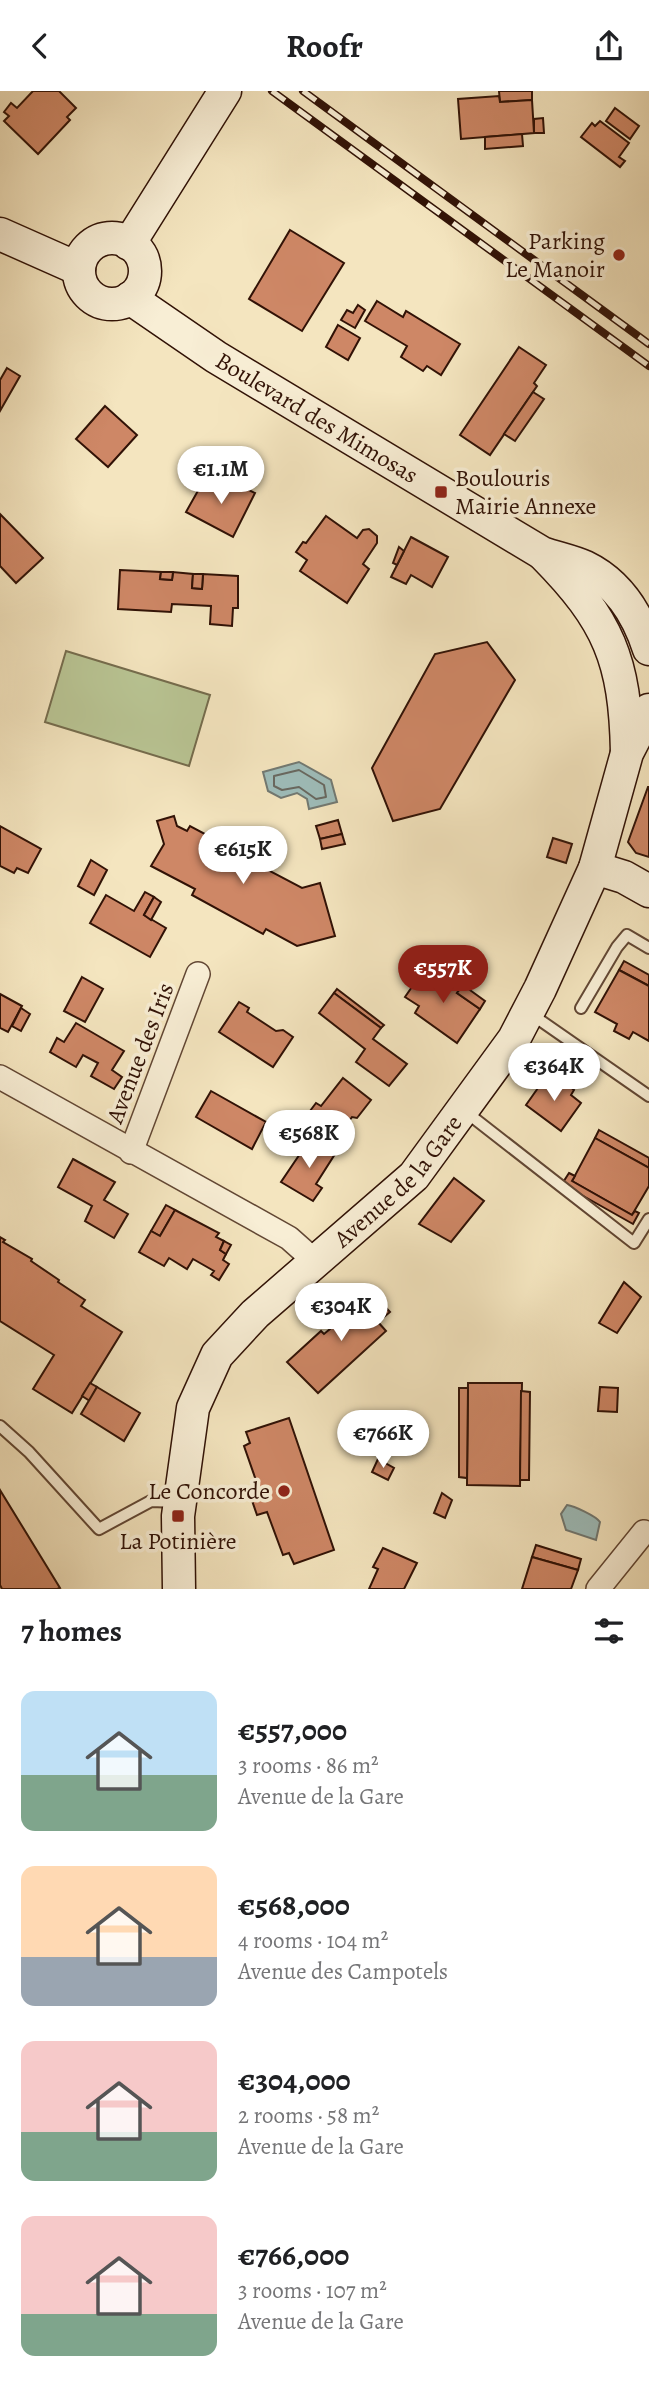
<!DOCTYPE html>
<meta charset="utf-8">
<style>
body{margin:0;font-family:Alegreya,serif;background:#f2f2f2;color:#202124;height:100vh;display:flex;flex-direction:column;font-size:26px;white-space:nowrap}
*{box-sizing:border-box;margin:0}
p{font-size:23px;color:#757577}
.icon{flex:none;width:38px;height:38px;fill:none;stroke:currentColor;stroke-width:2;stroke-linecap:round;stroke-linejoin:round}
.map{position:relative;height:1498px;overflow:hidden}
.details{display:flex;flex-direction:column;background:#fff;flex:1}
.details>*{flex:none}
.price{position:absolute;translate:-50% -60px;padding:0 16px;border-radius:24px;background:#fff;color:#222;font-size:23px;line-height:46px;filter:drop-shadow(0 2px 4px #0008)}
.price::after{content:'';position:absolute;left:50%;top:42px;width:21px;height:16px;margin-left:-10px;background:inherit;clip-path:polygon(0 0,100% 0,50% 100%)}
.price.on{background:#8f2418;color:#fff}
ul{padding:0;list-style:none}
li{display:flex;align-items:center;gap:21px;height:175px;padding:0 21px}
li span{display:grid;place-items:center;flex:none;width:196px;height:140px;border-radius:14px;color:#555}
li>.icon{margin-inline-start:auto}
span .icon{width:84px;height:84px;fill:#fffc;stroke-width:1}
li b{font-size:30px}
h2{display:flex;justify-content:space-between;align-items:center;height:84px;padding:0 21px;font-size:30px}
header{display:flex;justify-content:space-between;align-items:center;height:91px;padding:0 21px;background:#fff;font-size:32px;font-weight:700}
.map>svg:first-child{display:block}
.green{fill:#b9c594;stroke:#756c4d;stroke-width:2}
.water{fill:#9ebdba;stroke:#727972;stroke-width:2}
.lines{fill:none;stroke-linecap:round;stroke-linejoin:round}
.shore{stroke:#686860;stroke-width:2}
.building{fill:#ce8766;stroke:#311206;stroke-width:2}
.lane-casing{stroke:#624734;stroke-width:14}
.street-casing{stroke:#624734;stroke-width:26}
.secondary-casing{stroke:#311206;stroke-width:35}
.lane{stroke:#f8eed5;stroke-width:10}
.street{stroke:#f8eed5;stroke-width:23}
.secondary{stroke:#f8eed5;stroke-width:32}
.rail-casing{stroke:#311206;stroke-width:8}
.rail{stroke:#f8eed5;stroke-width:5;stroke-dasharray:16;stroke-linecap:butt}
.poi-dot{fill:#8f2418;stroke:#f8eed5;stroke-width:2.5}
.labels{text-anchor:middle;stroke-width:7;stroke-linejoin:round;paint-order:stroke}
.poi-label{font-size:24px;fill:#311206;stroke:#f8eed5;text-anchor:end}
.street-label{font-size:24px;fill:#311206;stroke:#f8eed5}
</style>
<header><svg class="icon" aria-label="back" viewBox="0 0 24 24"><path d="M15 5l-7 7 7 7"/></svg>Roofr<svg class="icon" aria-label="share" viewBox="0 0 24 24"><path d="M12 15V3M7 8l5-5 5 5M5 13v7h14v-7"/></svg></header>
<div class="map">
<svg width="649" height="1498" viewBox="0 0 649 1498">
<rect width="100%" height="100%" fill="#f4e5bf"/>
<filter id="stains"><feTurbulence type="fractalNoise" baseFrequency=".00286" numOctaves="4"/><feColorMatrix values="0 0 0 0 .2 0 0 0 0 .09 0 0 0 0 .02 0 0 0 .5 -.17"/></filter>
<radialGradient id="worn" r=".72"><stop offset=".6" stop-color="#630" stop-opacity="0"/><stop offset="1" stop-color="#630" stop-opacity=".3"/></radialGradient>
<!-- green -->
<path class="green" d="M66,560L210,604L189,675L45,631Z"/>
<!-- water -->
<g class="water">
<path d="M299,671L331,689L337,711L309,718L307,708L297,702L281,707L268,700L263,681Z"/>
<path d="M567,1414C574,1415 596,1425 600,1431L596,1449L566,1439L561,1423Z"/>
</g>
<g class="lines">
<!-- shore -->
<path class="shore" d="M299,679L324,694L326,706L316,708L299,696L282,699L274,695V685Z"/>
</g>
<!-- building -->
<g class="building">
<path d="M33,0H59L76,17L67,26L70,29L38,63L4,30L9,25L4,21L11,12L17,17Z"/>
<path d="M499,0H532V9L500,11Z"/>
<path d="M499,5L500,11L532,9L534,42L461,48L458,8Z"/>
<path d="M615,17L639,35L630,48L606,30Z"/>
<path d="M543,27L544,42H534V28Z"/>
<path d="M600,30L629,52L619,66L625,70L620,76L581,46L592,32L595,35Z"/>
<path d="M522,43L523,55L485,58V46Z"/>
<path d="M290,139L344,172L302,240L249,208Z"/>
<path d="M377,210L403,226L406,220L460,253L441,284L427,275L423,280L401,266L407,255L365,230Z"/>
<path d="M358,214L365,219L355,237L341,229L347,219L353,222Z"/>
<path d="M338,234L360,247L348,269L326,256Z"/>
<path d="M519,256L546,274L534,292L537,295L490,364L460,344Z"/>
<path d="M7,277L20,285L0,320V289Z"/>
<path d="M533,301L544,308L515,350L504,343Z"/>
<path d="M105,315L137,344L108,376L76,348Z"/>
<path d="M204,389L225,400L231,390L255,402L233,446L186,421Z"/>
<path d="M0,423L43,467L16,492L0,475Z"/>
<path d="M326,425L357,447L363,439L369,438L377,445V452L363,473L369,478L347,512L300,480L307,469L296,461L303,451L306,452Z"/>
<path d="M411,446L448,466L432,496L411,484L406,493L391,486Z"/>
<path d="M399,456L404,460L397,474L393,472Z"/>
<path d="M120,479L161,481L160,488L172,489L173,481L193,483L192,497L202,498L203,483L238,485V517H233L232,535L210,533L211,515L172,513L171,521L118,518Z"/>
<path d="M161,481H173L172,489L160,488Z"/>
<path d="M193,483H203L202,498L192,497Z"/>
<path d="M487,551L515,589L440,718L393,730L372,677L435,563Z"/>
<path d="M648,696H649V766L636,762L628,751Z"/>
<path d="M174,725L177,735L187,740L190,735L235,759L234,761L302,797L320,792L335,845L297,855L266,838L263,843L192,804L195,798L151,775L164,753L157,730Z"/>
<path d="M338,729L342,743L320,748L316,735Z"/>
<path d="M0,735L41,758L28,782L17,777L14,782L0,775Z"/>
<path d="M342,743L345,753L322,758L320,748Z"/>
<path d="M553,747L572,753L566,772L547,766Z"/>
<path d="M91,769L107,779L94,804L78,795Z"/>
<path d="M145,801L154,806L144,824L166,837L150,866L90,832L106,804L134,820Z"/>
<path d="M154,806L161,811L151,829L144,824Z"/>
<path d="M624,870L649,884V895L619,879Z"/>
<path d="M619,879L649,895V950L633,941L629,948L614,940L617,933L595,921Z"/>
<path d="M423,880L437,889L443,880L463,894L457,902L480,918L457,952L415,922L419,915L405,906Z"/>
<path d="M82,886L103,898L85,931L64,920Z"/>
<path d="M463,894L485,910L480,918L457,902Z"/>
<path d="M337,898L384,934L381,937L334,902Z"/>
<path d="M334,902L381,937L373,948L407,973L389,995L356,971L365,958L319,922Z"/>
<path d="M0,903L22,915L8,941L0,937Z"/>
<path d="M239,911L249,917L247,921L276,940L283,939L293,946L273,976L219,941Z"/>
<path d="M21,917L30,923L21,940L12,935Z"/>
<path d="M76,932L124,960L112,979L122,986L114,998L91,985L98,972L83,964L76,976L50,961L57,947L64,951Z"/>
<path d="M343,987L371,1009L357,1027L352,1026L336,1048L307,1024L316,1012L321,1015Z"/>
<path d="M545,987L557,995L562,989L574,999L571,1004L581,1012L561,1040L526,1014Z"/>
<path d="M211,1000L266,1031L252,1058L196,1026Z"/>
<path d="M599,1039L649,1067V1077L595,1047Z"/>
<path d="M595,1047L649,1077V1095L632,1124L572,1090Z"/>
<path d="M310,1048L335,1063L316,1093L322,1097L313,1110L281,1091Z"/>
<path d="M73,1068L115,1091L104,1109L128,1123L114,1147L85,1130L92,1115L58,1096Z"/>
<path d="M569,1082L575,1085L572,1090L632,1124L635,1120L639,1122L633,1133L562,1093Z"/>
<path d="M454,1087L484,1110L451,1151L419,1133Z"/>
<path d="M166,1114L175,1119L160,1145L151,1140Z"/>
<path d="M175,1119L219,1142L216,1146L224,1150L220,1159L226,1163L223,1169L229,1173L219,1189L211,1184L214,1180L193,1168L187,1178L169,1167L164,1175L139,1161L151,1140L160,1145Z"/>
<path d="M0,1146L5,1149L3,1151L32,1168L31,1170L59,1189L58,1191L85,1209L81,1215L122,1241L72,1322L33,1298L54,1264L0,1230Z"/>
<path d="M224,1150L231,1154L226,1163L220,1159Z"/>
<path d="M624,1191L641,1206L617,1242L599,1232Z"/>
<path d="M369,1199L390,1221L378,1231L386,1240L318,1302L287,1271L321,1240L324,1243L330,1238L329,1236Z"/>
<path d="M90,1292L97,1296L90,1310L82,1305Z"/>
<path d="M468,1292H522L520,1395L467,1394Z"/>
<path d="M97,1296L140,1322L124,1350L81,1323Z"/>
<path d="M600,1296L618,1297L617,1321L598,1320Z"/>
<path d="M459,1297H468L467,1387L459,1386Z"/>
<path d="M521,1300L530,1301L529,1389H520Z"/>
<path d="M289,1327L334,1459L294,1473L289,1462L283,1464L267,1421L257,1424L249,1401L259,1398L244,1355L250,1352L246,1341Z"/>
<path d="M378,1368L394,1377L388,1389L372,1381Z"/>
<path d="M0,1399L60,1497L57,1498H2L0,1494Z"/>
<path d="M442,1402L452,1409L445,1427L434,1422Z"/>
<path d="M536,1454L581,1468L578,1479L532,1466Z"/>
<path d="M383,1457L417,1472L404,1498H369L378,1478L373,1476Z"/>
<path d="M532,1466L578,1479L571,1498H522Z"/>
</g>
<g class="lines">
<!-- lane casing -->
<g class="lane-casing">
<g id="lane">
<path d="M581,917L617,856L627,844L649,857"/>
<path d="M531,923L649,1005"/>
<path d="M466,1021L634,1152L649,1128"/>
<path d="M0,1335L29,1361L99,1438L151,1410L178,1411"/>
</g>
</g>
<!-- street casing -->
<g class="street-casing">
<g id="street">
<path d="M0,986L289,1147L316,1171"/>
<path d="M131,1061L198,883"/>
<path d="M598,1498L644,1441"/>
</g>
</g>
<!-- secondary casing -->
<g class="secondary-casing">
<g id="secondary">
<path d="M0,143L79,178"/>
<circle cx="112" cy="180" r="33"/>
<path d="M129,153L225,0"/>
<path id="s1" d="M130,207L216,266L542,462C556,467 572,470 585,476C618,492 638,524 649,558"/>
<path d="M544,464C609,530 625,569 627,661"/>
<path d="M595,777L624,786L649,800"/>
<path id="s2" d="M179,1498L178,1425L193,1317L217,1264L255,1223L414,1085L514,948L540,898L595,777L627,662L649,619"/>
</g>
</g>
<!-- lane -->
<use href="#lane" class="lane"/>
<!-- street -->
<use href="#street" class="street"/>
<!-- secondary -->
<use href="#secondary" class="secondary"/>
<!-- rail casing -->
<g class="rail-casing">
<g id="rail">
<path d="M272,0L649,275"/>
<path d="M303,0L649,253"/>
</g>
</g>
<!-- rail -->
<use href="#rail" class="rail"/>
</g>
<!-- markers -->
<g class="poi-dot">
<circle cx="619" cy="164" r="7"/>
<rect x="434" y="394" width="14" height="14" rx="3.5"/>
<circle cx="284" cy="1400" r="7"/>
<rect x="171" y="1418" width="14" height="14" rx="3.5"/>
</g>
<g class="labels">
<!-- poi labels -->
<g class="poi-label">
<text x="605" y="158">Parking<tspan x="605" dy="28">Le Manoir</tspan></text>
<text x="455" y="395" text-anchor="start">Boulouris<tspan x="455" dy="28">Mairie Annexe</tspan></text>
<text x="270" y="1408">Le Concorde</text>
<text x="178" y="1458" text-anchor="middle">La Potinière</text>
</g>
<!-- street labels -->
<g class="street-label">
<text dy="8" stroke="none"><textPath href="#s1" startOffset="222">Boulevard des Mimosas</textPath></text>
<text transform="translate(140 962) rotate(-69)" y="8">Avenue des Iris</text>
<text dy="8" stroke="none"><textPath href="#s2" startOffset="492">Avenue de la Gare</textPath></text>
</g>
</g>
<rect width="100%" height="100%" filter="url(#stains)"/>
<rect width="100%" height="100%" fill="url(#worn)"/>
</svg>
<b class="price" style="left:221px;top:415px">€1.1M</b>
<b class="price" style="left:243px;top:795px">€615K</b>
<b class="price on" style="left:443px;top:914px">€557K</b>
<b class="price" style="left:554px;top:1012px">€364K</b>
<b class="price" style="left:309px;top:1079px">€568K</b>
<b class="price" style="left:341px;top:1252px">€304K</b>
<b class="price" style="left:383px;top:1379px">€766K</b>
</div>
<section class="details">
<h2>7 homes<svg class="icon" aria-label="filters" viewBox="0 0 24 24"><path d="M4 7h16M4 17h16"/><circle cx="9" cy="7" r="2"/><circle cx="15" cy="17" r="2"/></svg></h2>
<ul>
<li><span style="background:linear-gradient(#bfe0f5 60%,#7fa58c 0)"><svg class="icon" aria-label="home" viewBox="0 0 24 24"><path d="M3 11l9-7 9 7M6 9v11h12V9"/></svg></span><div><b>€557,000</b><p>3 rooms · 86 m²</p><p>Avenue de la Gare</p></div></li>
<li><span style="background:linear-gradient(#ffd9b3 65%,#9aa5b1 0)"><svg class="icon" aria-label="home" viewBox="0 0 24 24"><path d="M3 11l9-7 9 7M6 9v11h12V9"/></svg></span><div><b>€568,000</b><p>4 rooms · 104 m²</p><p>Avenue des Campotels</p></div></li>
<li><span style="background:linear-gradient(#f6c9c9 65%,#7fa58c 0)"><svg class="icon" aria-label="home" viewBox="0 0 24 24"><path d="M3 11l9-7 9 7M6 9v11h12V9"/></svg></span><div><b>€304,000</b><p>2 rooms · 58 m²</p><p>Avenue de la Gare</p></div></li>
<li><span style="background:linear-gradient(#f6c9c9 70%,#7fa58c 0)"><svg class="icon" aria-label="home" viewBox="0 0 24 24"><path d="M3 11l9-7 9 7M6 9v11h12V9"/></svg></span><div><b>€766,000</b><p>3 rooms · 107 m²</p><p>Avenue de la Gare</p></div></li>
</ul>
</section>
